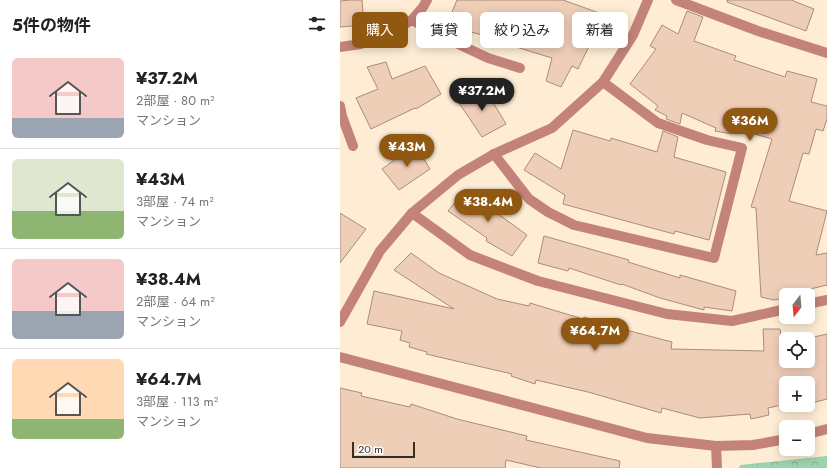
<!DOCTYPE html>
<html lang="ja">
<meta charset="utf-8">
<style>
body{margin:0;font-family:Jost,"Noto Sans JP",sans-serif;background:#f6f6f6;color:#222;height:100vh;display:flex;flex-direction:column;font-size:15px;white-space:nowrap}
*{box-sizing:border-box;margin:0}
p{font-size:13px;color:#767676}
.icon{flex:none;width:22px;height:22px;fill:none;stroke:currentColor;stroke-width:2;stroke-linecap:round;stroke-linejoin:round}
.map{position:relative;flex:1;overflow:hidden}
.details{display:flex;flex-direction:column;background:#fff;width:340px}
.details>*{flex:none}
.guide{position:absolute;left:12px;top:12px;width:380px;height:36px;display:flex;gap:8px}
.needle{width:26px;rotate:196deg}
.controls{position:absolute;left:439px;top:288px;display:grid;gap:8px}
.controls a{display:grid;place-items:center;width:36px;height:36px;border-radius:6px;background:#fff;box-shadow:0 2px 10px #0003;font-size:20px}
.scale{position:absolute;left:12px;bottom:10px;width:63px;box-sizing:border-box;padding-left:4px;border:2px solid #362e22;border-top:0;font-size:11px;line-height:14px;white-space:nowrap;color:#362e22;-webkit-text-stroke:3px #fdfdfd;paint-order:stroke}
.price{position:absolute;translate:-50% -34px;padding:0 9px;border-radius:14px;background:#905811;color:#fff;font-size:13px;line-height:26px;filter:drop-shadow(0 1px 2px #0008)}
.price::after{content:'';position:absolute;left:50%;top:24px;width:12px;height:9px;margin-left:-6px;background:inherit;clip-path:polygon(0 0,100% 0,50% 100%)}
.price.on{background:#222;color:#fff}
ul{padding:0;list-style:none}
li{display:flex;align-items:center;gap:12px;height:100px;padding:0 12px}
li+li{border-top:1px solid #e0e0e0}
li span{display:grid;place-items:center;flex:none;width:112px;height:80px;border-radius:6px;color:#555}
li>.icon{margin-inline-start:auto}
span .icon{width:48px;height:48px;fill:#fffc;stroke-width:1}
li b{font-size:17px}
h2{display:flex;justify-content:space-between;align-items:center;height:48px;padding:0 12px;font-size:17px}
.tag{padding:0 14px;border-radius:6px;background:#fff;box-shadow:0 2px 10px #0003;font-size:14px;line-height:36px}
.tag.on{background:#905811;color:#fff}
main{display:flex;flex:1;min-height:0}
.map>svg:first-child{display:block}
.forest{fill:url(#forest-crowns)}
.building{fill:#efceb8;stroke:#aa8c78}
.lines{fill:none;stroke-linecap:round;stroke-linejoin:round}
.minor{stroke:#c4837a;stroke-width:10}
</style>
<main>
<section class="details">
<h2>5件の物件<svg class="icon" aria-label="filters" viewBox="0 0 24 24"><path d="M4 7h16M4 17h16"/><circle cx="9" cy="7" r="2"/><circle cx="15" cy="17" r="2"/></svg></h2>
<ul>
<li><span style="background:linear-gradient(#f6c9c9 75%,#9aa5b1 0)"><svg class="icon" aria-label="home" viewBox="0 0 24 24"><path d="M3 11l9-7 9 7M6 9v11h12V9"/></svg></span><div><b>¥37.2M</b><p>2部屋 · 80 m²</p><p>マンション</p></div></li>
<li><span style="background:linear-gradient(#dfe7d0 65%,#8fb573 0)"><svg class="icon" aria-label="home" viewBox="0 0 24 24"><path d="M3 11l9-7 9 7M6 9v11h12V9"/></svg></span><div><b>¥43M</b><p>3部屋 · 74 m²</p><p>マンション</p></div></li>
<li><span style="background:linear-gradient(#f6c9c9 65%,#9aa5b1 0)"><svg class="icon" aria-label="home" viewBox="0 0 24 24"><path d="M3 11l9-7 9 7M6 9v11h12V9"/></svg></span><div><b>¥38.4M</b><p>2部屋 · 64 m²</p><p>マンション</p></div></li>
<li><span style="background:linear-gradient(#ffd9b3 75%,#8fb573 0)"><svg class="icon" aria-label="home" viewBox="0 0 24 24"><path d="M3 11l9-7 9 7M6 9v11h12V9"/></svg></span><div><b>¥64.7M</b><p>3部屋 · 113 m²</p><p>マンション</p></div></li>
</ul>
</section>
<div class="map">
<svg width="487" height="468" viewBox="0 0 487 468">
<defs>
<pattern id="forest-crowns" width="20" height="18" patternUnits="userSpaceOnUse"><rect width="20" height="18" fill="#9cd2ae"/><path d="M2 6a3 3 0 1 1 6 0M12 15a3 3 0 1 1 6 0" fill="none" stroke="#80ab8d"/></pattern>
</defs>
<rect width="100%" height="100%" fill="#feedd4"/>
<!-- forest -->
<path class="forest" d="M487,456V468H399L400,465Z"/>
<!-- building -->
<g class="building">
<path d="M10,0H22L24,25L0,27V1Z"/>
<path d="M117,0H223L262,14L255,34L238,69L232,66L221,87L206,81L212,58L150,39L151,37L106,26Z"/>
<path d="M387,0H451L474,9L466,31L387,2Z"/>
<path d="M347,11L363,17L354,41L396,56L394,60L445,77L447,71L477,79L471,102L487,106V119L483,131L476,129L469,154L463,153L449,201L487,211L476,255L487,253V285L466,290L467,293L458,295H446V298L434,300L421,297L416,208L411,207L432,139L394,128L392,134L375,131L376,128L342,113L340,124L326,119L327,116L315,110L318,106L290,84L316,49L310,46L322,25L338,34Z"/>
<path d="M46,62L52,79L85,66L101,94L76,109L75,108L31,129L16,98L38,89L27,67Z"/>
<path d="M144,87L166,124L142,137L117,100Z"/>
<path d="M233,130L270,141L271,138L317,152L323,131L338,137L334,157L386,172L369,240L335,231L334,234L223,204L225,195L184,170L195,153L221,169Z"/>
<path d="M75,145L90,169L59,190L42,169Z"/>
<path d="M126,189L151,207L150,208L187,235L172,256L146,241L147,238L108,211Z"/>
<path d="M0,213L26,229L0,263Z"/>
<path d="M204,236L289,260L288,262L340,278V275L396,291L392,311L364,307V310L320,298L282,284L281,285L229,268L228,271L198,263Z"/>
<path d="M71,253L99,273L157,299L189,306L190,303L243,319L244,317L290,331L332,342L331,349L424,351L423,329H440L442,344L446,343V361H468V339H465L487,334V399L468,404V383H446V404L428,408L429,415L411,419L410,414L360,418L322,408L321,413L248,392L196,380L195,384L171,376L172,374L86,354L87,352L69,347L70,343L60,340L62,331L27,324L34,291L114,309L54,270Z"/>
<path d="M0,388L22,393L21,396L70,407L71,404L117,419L187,436L186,440L280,461L279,468H201L166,460L165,468H0Z"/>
</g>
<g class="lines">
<!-- minor -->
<g class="minor">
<path d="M336,0L418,31L487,53"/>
<path d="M72,20L95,33L148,58L180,68"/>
<path d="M0,47L21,44L52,31L72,20L83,7L87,0"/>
<path d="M0,106L2,116L13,146"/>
<path d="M154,154L189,199L208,212L234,225L374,258L402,148L367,140L318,123L263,82"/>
<path d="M72,213L130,255L198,281L327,314L392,321L446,309"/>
<path d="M468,304L487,300"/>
<path d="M0,322L40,251L72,213L118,175L154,154L212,128L263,82L293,35L308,0"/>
<path d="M0,357L307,438L376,446L413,445L446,439"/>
<path d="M468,434L487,429"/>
<path d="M376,446L377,468"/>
</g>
</g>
</svg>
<div class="controls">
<a><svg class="needle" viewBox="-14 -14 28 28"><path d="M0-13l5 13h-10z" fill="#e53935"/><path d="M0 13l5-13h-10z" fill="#767676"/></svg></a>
<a><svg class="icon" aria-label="locate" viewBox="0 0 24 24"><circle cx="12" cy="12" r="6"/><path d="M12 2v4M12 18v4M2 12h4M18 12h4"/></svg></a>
<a>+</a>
<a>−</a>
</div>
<div class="scale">20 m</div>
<b class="price on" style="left:142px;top:112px">¥37.2M</b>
<b class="price" style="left:410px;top:142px">¥36M</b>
<b class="price" style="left:67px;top:168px">¥43M</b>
<b class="price" style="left:148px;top:223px">¥38.4M</b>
<b class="price" style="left:255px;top:352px">¥64.7M</b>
<div class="guide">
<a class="tag on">購入</a>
<a class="tag">賃貸</a>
<a class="tag">絞り込み</a>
<a class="tag">新着</a>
</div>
</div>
</main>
